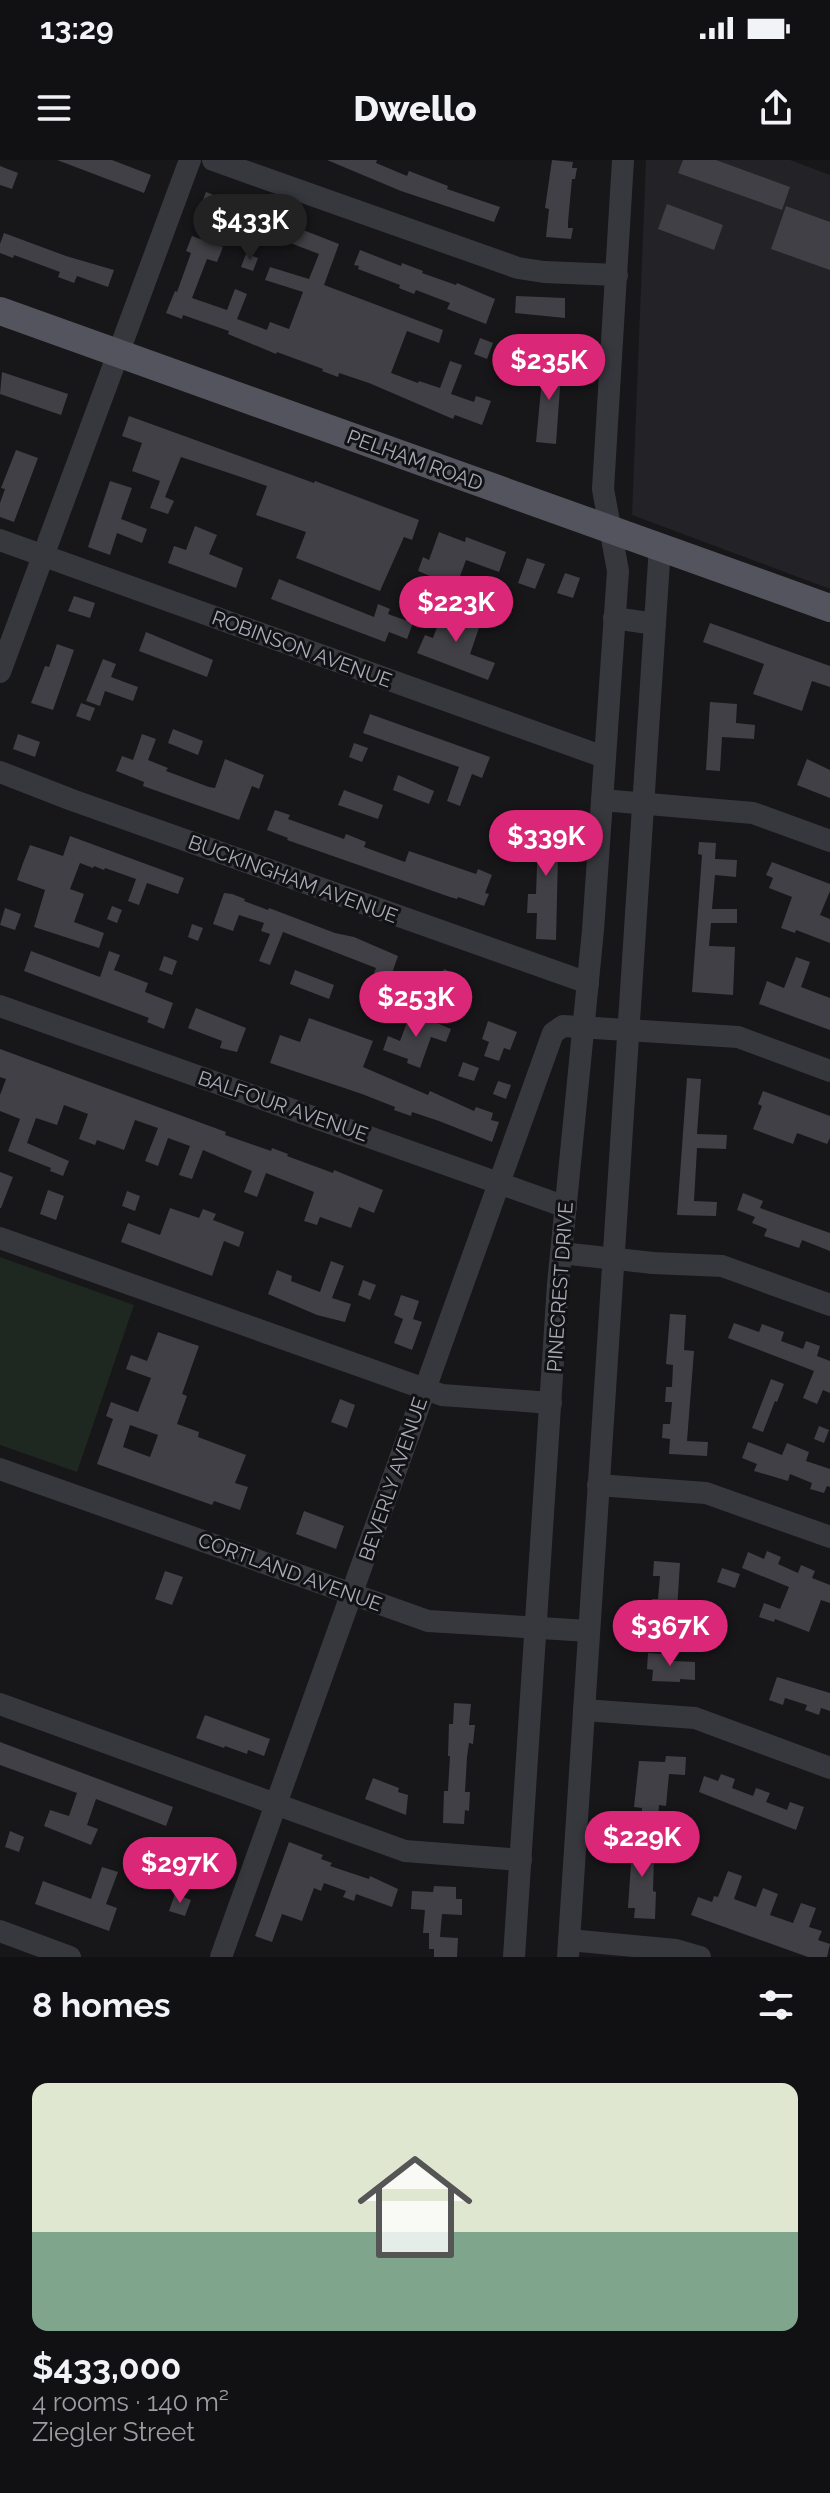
<!DOCTYPE html>
<meta charset="utf-8">
<style>
body{margin:0;font-family:Raleway,sans-serif;background:#1e1e21;color:#f1f3f6;height:100vh;display:flex;flex-direction:column;font-size:30px;white-space:nowrap}
*{box-sizing:border-box;margin:0}
p{font-size:26px;color:#9c9da0}
.icon{flex:none;width:44px;height:44px;fill:none;stroke:currentColor;stroke-width:2;stroke-linecap:round;stroke-linejoin:round}
.map{position:relative;height:1797px;overflow:hidden}
.drawer{display:flex;flex-direction:column;background:#111013;flex:1}
.drawer>*{flex:none}
.price{position:absolute;translate:-50% -68px;padding:0 18px;border-radius:28px;background:#db2777;color:#fff;font-size:26px;line-height:52px;filter:drop-shadow(0 2px 4px #0008)}
.price::after{content:'';position:absolute;left:50%;top:48px;width:24px;height:18px;margin-left:-12px;background:inherit;clip-path:polygon(0 0,100% 0,50% 100%)}
.price.on{background:#222;color:#fff}
ul{padding:0;list-style:none}
li{display:grid;align-content:center;gap:16px;height:424px;padding:0 32px}
li span{display:grid;place-items:center;height:248px;border-radius:16px;color:#555}
li>.icon{margin-inline-start:auto}
span .icon{width:144px;height:144px;fill:#fffc;stroke-width:1}
li b{font-size:34px}
h2{display:flex;justify-content:space-between;align-items:center;height:96px;padding:0 32px;font-size:34px}
.status{display:flex;justify-content:space-between;align-items:center;height:56px;padding:0 40px;background:#111013;direction:ltr}
.status svg{height:22px;fill:currentColor}
header{display:flex;justify-content:space-between;align-items:center;height:104px;padding:0 32px;background:#111013;font-size:36px;font-weight:800}
.map>svg:first-child{display:block}
.built{fill:#232226}
.green{fill:#1e2720}
.building{fill:#414046;fill-rule:evenodd}
.lines{fill:none;stroke-linecap:round;stroke-linejoin:round}
.minor{stroke:#37383e;stroke-width:22}
.major{stroke:#53545d;stroke-width:28}
.labels{text-anchor:middle;stroke-width:6;stroke-linejoin:round;paint-order:stroke}
.street-label{font-size:20px;fill:#a8abb9;stroke:#121114}
</style>
<div class="status"><b>13:29</b><svg viewBox="0 0 49 12"><path d="M0 12V9h3v3zM5 12V6h3v6zM10 12V3h3v9zM15 12V0h3v12zM26 1h20v11H26zM47 4h2v5h-2z"/></svg></div>
<header><svg class="icon" aria-label="menu" viewBox="0 0 24 24"><path d="M4 6h16M4 12h16M4 18h16"/></svg>Dwello<svg class="icon" aria-label="share" viewBox="0 0 24 24"><path d="M12 15V3M7 8l5-5 5 5M5 13v7h14v-7"/></svg></header>
<div class="map">
<svg width="830" height="1797" viewBox="0 0 830 1797">
<rect width="100%" height="100%" fill="#171619"/>
<!-- built -->
<path class="built" d="M646,0H790L830,15V429L632,355Z"/>
<!-- green -->
<path class="green" d="M0,1097L134,1145L77,1312L0,1285Z"/>
<!-- building -->
<g class="building">
<path d="M57,0H112L151,15L144,33Z"/>
<path d="M327,0H377L376,3L407,16L409,11L448,26L447,29L500,47L494,62L401,31Z"/>
<path d="M552,0L573,2L572,8H577L575,19H572L568,62V68H573L571,79L546,77L549,49L545,48Z"/>
<path d="M683,0H716L790,27L782,50L678,13Z"/>
<path d="M0,6L18,13L12,29L0,25Z"/>
<path d="M206,32L339,84L324,125L443,170L439,183L407,171L391,213L418,223L419,221L440,228L450,201L462,205L451,234L474,242L476,236L491,241L482,265L455,255L453,259L369,223L339,213L338,217L322,211L323,209L277,192L276,194L228,174L229,171L183,155L182,159L166,153L175,131L177,132L191,93L186,91L192,76L223,87L217,102L207,99L192,138L227,150L235,129L247,134L237,159L267,170L270,162L289,169L303,132L265,120L270,107L309,119L319,94L233,61L232,66L198,53Z"/>
<path d="M667,44L723,65L714,90L658,69Z"/>
<path d="M786,46L830,62V110L771,89Z"/>
<path d="M4,73L66,96L114,110L108,127L77,116L74,123L58,117L60,112L14,95L13,98L0,93V84Z"/>
<path d="M360,90L401,106L402,103L423,111L422,113L456,125L457,123L495,139L486,164L447,149L450,143L416,130L414,134L399,128L400,125L358,109L359,106L354,105Z"/>
<path d="M246,94L258,98L253,111L241,107Z"/>
<path d="M516,136L565,138V158L515,153Z"/>
<path d="M480,178L493,183L487,199L474,194Z"/>
<path d="M544,198L562,199L556,284L536,282Z"/>
<path d="M2,212L68,234L61,255L0,234Z"/>
<path d="M129,256L314,323L315,321L419,360L412,380L404,377L380,431L296,398L306,372L256,355L267,326L238,316L181,297L165,337L174,341L168,354L150,348L160,321L132,311L142,283L122,276Z"/>
<path d="M16,290L38,298L14,362L0,357V343L5,329L1,328Z"/>
<path d="M110,321L132,328L121,359L147,369L142,383L117,373L110,395L88,387Z"/>
<path d="M195,366L217,375L209,394L243,408L236,428L168,403L174,386L186,390Z"/>
<path d="M439,372L465,382L466,377L506,392L499,412L466,400L456,427L418,411L423,397L429,400Z"/>
<path d="M527,398L545,404L535,429L518,423Z"/>
<path d="M565,413L580,418L573,438L557,433Z"/>
<path d="M279,419L374,457L378,444L390,449L388,454L413,463L407,479L389,472L385,482L271,439Z"/>
<path d="M74,436L95,443L90,458L68,451Z"/>
<path d="M447,440L460,445L456,456L480,465L470,494L495,503L488,520L417,493L425,475L433,478Z"/>
<path d="M710,463L830,506V527L812,521L802,551L753,534L764,504L703,482Z"/>
<path d="M146,472L213,500L207,517L139,491Z"/>
<path d="M57,484L74,490L53,550L31,543L45,506L49,507Z"/>
<path d="M103,499L116,504L111,517L138,527L133,541L105,531L100,546L86,541Z"/>
<path d="M710,542L737,544L736,563L755,565L754,579L722,577L720,611L706,610Z"/>
<path d="M81,543L95,548L90,561L76,556Z"/>
<path d="M370,554L490,597L482,618L472,614L460,646L447,641L459,607L363,573Z"/>
<path d="M173,569L203,581L198,595L168,583Z"/>
<path d="M18,574L40,582L35,597L13,589Z"/>
<path d="M142,574L156,579L148,600L168,608L166,611L209,627L215,628L225,599L264,615L259,629L252,626L239,660L143,626L144,622L116,611L122,596L133,600Z"/>
<path d="M354,583L368,588L362,602L349,597Z"/>
<path d="M807,599L830,610V638L797,625Z"/>
<path d="M398,615L434,631L429,644L393,630Z"/>
<path d="M344,630L383,645L378,659L338,645Z"/>
<path d="M275,650L290,655L288,659L344,679L346,674L366,682L364,687L405,702L409,691L476,714L478,709L492,715L485,733L489,734L484,746L458,737L457,739L450,737L287,680L288,678L267,670Z"/>
<path d="M539,652L559,653L556,780L536,779L537,753H527L528,734H536Z"/>
<path d="M70,676L184,718L178,734L147,723L139,745L128,741L136,719L105,708L104,710L94,706L93,708L80,703L70,729L84,734L74,762L104,773L99,788L34,767L45,730L17,720L23,703L30,685L63,696Z"/>
<path d="M699,682L716,683L715,699L737,700L736,717L715,715L712,749H737V763H711L709,786L735,787L733,835L692,832L702,695L698,694Z"/>
<path d="M772,702L830,724V731L820,755L830,759V783L796,770L795,773L781,768L792,737L769,728L773,718L766,715Z"/>
<path d="M224,733L232,734L245,739L244,741L268,750L269,748L335,773L354,777L398,796L390,819L374,813L376,808L283,772L270,805L259,801L270,774L261,771L264,763L239,755L233,771L213,764Z"/>
<path d="M112,746L122,750L117,763L107,759Z"/>
<path d="M5,748L21,754L15,770L0,765Z"/>
<path d="M192,764L203,768L198,781L188,777Z"/>
<path d="M31,791L100,817L109,791L120,795L114,810L148,823L145,832L173,843L164,869L147,862L149,858L24,811Z"/>
<path d="M164,796L177,801L172,815L159,810Z"/>
<path d="M796,797L810,802L801,827L830,838V870L759,844L767,821L784,828Z"/>
<path d="M444,809L464,819L455,843L435,836Z"/>
<path d="M295,810L334,825L329,839L290,824Z"/>
<path d="M388,827L401,832L396,846L383,841Z"/>
<path d="M196,848L246,868L237,892L220,888L222,881L188,868Z"/>
<path d="M411,852L451,869L446,882L431,877L420,908L407,903L408,899L383,890L388,876L400,881Z"/>
<path d="M309,858L373,881L363,907L428,935L430,931L474,951L476,947L493,953L491,960L499,962L492,982L439,961L412,952L411,956L394,950L395,947L362,934L270,903L280,875L300,882Z"/>
<path d="M488,861L517,872L510,890L504,888L499,901L484,896L489,882L482,879Z"/>
<path d="M0,889L226,972L225,975L271,991L272,988L288,994L287,996L333,1013L334,1010L383,1030L374,1053L359,1047L351,1068L320,1057L317,1065L304,1061L314,1032L266,1013L257,1037L244,1032L252,1011L203,990L192,1019L179,1015L190,986L168,978L158,1006L145,1001L158,968L135,960L124,990L97,980L95,985L79,979L88,954L64,945L57,965L36,958L27,983L69,1001L63,1016L50,1011L51,1008L8,991L20,959L0,951V935L6,919L0,917Z"/>
<path d="M463,902L479,908L474,921L458,916Z"/>
<path d="M687,918L701,919L697,974L727,975L726,989L697,988L694,1041L717,1042L716,1056L677,1055Z"/>
<path d="M498,921L511,925L506,939L493,934Z"/>
<path d="M763,931L830,956V978L827,984L797,973L793,984L753,969L762,946L758,944Z"/>
<path d="M0,1012L13,1017L1,1048H0Z"/>
<path d="M48,1030L64,1036L56,1060L40,1054Z"/>
<path d="M127,1031L140,1036L135,1051L122,1046Z"/>
<path d="M743,1033L763,1041L760,1048L830,1073V1091L802,1080L799,1088L764,1076L767,1069L752,1063L755,1057L737,1050Z"/>
<path d="M170,1048L199,1058L203,1049L216,1054L213,1060L244,1072L239,1087L224,1081L212,1116L121,1082L128,1063L160,1075Z"/>
<path d="M331,1101L344,1106L332,1138L351,1144L345,1162L317,1155L268,1134L277,1110L292,1116L291,1121L320,1132Z"/>
<path d="M363,1120L376,1125L370,1140L358,1135Z"/>
<path d="M401,1135L419,1141L413,1159L422,1162L412,1190L394,1183L403,1159L394,1155Z"/>
<path d="M670,1154L686,1155L684,1190L694,1191L687,1281L708,1282L707,1296L669,1294L670,1279L662,1278L663,1264H670L672,1242H665L666,1227H672L673,1205L666,1204Z"/>
<path d="M734,1163L759,1172L762,1164L784,1172L781,1181L803,1189L806,1181L820,1186L817,1196L830,1201V1233L823,1230L817,1244L803,1238L814,1211L728,1178Z"/>
<path d="M158,1172L199,1186L182,1234L187,1236L177,1264L199,1272L198,1277L246,1295L235,1323L248,1327L240,1350L214,1341L212,1345L97,1304L113,1259L106,1256L111,1242L138,1252L151,1218L126,1209L131,1195L147,1201ZM130,1265L158,1275L150,1297L123,1287Z"/>
<path d="M771,1219L784,1224L777,1242L775,1241L763,1272L752,1268Z"/>
<path d="M340,1239L355,1245L347,1268L331,1262Z"/>
<path d="M819,1266L829,1270L824,1283L814,1279Z"/>
<path d="M748,1282L782,1295L787,1283L809,1292L806,1301L830,1309V1327L827,1326L824,1333L810,1329L812,1323L790,1314L788,1321L754,1311L757,1304L742,1298Z"/>
<path d="M304,1351L344,1366L336,1389L296,1374Z"/>
<path d="M767,1391L781,1397L778,1404L798,1413L801,1405L815,1411L812,1418L830,1425V1443L821,1440L809,1472L775,1459L774,1462L759,1457L764,1443L780,1449L789,1427L742,1408L748,1392L764,1399Z"/>
<path d="M654,1401L680,1403L676,1466L656,1465L657,1454L651,1453L652,1439H658L660,1416H653Z"/>
<path d="M722,1408L740,1414L735,1428L717,1422Z"/>
<path d="M165,1411L183,1417L172,1445L155,1439Z"/>
<path d="M648,1493L674,1495L673,1501L695,1502V1520L680,1519V1522L652,1521L653,1510L647,1509Z"/>
<path d="M777,1517L830,1533V1551L821,1548L819,1555L805,1550L807,1545L785,1538L783,1545L769,1540Z"/>
<path d="M454,1543L471,1544L469,1565H475L473,1584L469,1583L467,1597L465,1632H470L469,1651L465,1650L464,1664L443,1663L444,1631H448L450,1596H448L449,1564H453Z"/>
<path d="M205,1555L270,1579L264,1596L248,1590L247,1594L225,1586L224,1588L196,1578Z"/>
<path d="M0,1582L173,1647L166,1666L96,1639L87,1665L98,1669L91,1685L44,1666L50,1650L69,1656L77,1633L0,1605Z"/>
<path d="M666,1596L686,1597L685,1615L669,1614L666,1646L659,1645L658,1664L641,1663L642,1648L634,1647L639,1601L665,1602Z"/>
<path d="M721,1614L735,1619L732,1628L753,1636L756,1628L770,1633L766,1642L787,1650L790,1642L804,1647L796,1670L699,1632L704,1616L718,1621Z"/>
<path d="M373,1618L399,1628L398,1632L408,1635L406,1655L365,1639Z"/>
<path d="M10,1671L24,1677L19,1692L5,1687Z"/>
<path d="M633,1674L650,1675L649,1689H652V1697H654L653,1731L656,1732L655,1759L634,1758L635,1748H628Z"/>
<path d="M289,1682L323,1695L321,1699L332,1703L330,1706L369,1719L370,1716L398,1729L392,1747L356,1734L354,1741L343,1737L346,1731L324,1723L321,1731L314,1728L302,1761L282,1754L272,1782L255,1776Z"/>
<path d="M102,1707L118,1712L106,1744L117,1748L109,1771L35,1744L43,1721L91,1739Z"/>
<path d="M202,1709L220,1715L214,1730L197,1724Z"/>
<path d="M728,1711L742,1716L734,1739L756,1747L763,1728L778,1734L770,1755L793,1763L801,1743L816,1748L809,1767L822,1771L818,1780L830,1784L827,1797H808L691,1755L698,1737L712,1742L714,1736L718,1737Z"/>
<path d="M434,1726L456,1727V1739H462V1755L442,1754L440,1777L458,1778L457,1797H434V1789H429V1773H423L425,1750L411,1749L412,1731L433,1732Z"/>
<path d="M175,1734L191,1740L185,1756L169,1751Z"/>
</g>
<g class="lines">
<!-- minor -->
<g class="minor">
<path d="M213,0L518,108L544,112L617,115"/>
<path d="M0,380L604,597"/>
<path d="M614,458L655,464"/>
<path d="M0,512L190,0"/>
<path d="M0,612L72,640L588,823"/>
<path d="M602,640L753,653L830,681"/>
<path d="M0,846L566,1047"/>
<path d="M0,1078L442,1235L551,1243"/>
<path d="M561,1093L653,1103L722,1106L830,1145"/>
<path d="M0,1309L428,1461L589,1471"/>
<path d="M598,1325L706,1333L830,1377"/>
<path d="M0,1544L405,1691L521,1700"/>
<path d="M584,1550L695,1558L830,1608"/>
<path d="M0,1771L70,1797"/>
<path d="M569,1780L676,1790L700,1797"/>
<path d="M221,1797L553,873L563,866L738,877L830,911"/>
<path d="M514,1797L558,1124L593,770L618,411L603,329L623,0"/>
<path d="M568,1797L660,386"/>
</g>
<!-- major -->
<path class="major" d="M0,151L830,448"/>
</g>
<g class="labels">
<!-- street labels -->
<g class="street-label">
<text transform="translate(415 300) rotate(20)" y="7">PELHAM ROAD</text>
<text transform="translate(302 489) rotate(20)" y="7">ROBINSON AVENUE</text>
<text transform="translate(293 719) rotate(20)" y="7">BUCKINGHAM AVENUE</text>
<text transform="translate(283 946) rotate(19)" y="7">BALFOUR AVENUE</text>
<text transform="translate(560 1127) rotate(-86)" y="7">PINECREST DRIVE</text>
<text transform="translate(393 1319) rotate(-71)" y="7">BEVERLY AVENUE</text>
<text transform="translate(290 1412) rotate(20)" y="7">CORTLAND AVENUE</text>
</g>
</g>
</svg>
<b class="price on" style="left:250px;top:102px">$433K</b>
<b class="price" style="left:549px;top:242px">$235K</b>
<b class="price" style="left:456px;top:484px">$223K</b>
<b class="price" style="left:546px;top:718px">$339K</b>
<b class="price" style="left:416px;top:879px">$253K</b>
<b class="price" style="left:670px;top:1508px">$367K</b>
<b class="price" style="left:642px;top:1719px">$229K</b>
<b class="price" style="left:180px;top:1745px">$297K</b>
</div>
<section class="drawer">
<h2>8 homes<svg class="icon" aria-label="filters" viewBox="0 0 24 24"><path d="M4 7h16M4 17h16"/><circle cx="9" cy="7" r="2"/><circle cx="15" cy="17" r="2"/></svg></h2>
<ul>
<li><span style="background:linear-gradient(#dfe7d0 60%,#7fa58c 0)"><svg class="icon" aria-label="home" viewBox="0 0 24 24"><path d="M3 11l9-7 9 7M6 9v11h12V9"/></svg></span><div><b>$433,000</b><p>4 rooms · 140 m²</p><p>Ziegler Street</p></div></li>
</ul>
</section>
